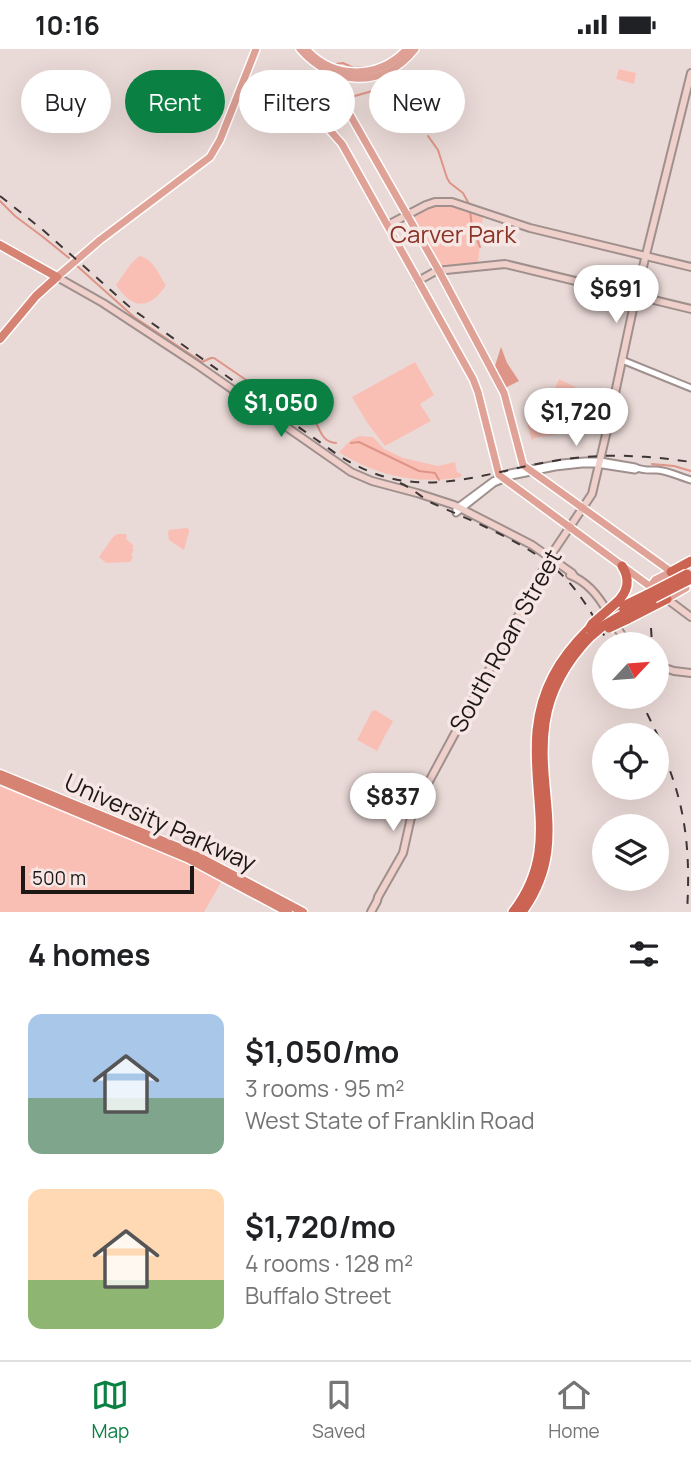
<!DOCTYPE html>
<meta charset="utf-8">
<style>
body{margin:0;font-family:Manrope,sans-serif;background:#f2f2f2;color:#202124;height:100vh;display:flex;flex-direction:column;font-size:26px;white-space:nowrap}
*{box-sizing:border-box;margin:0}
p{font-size:23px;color:#757577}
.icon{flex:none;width:38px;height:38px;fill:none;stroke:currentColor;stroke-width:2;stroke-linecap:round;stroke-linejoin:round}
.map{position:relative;height:863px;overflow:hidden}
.details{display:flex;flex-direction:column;background:#fff;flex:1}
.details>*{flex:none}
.top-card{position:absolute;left:21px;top:21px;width:649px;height:63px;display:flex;gap:14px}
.needle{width:46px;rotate:64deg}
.buttons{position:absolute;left:592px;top:583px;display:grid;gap:14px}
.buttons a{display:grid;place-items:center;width:77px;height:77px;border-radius:50%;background:#fff;box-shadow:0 7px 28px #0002;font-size:35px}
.scale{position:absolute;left:21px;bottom:18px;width:173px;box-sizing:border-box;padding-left:7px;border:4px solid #1d1716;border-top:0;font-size:19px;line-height:24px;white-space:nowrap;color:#1d1716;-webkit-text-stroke:5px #f7e7e4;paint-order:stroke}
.price{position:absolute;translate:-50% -60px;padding:0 16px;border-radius:24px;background:#fff;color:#222;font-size:23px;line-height:46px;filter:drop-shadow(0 2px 4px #0008)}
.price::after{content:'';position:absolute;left:50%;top:42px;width:21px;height:16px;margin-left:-10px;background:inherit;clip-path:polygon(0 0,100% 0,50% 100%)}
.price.selected{background:#0b8043;color:#fff}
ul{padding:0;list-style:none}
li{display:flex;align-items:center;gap:21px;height:175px;padding:0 28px}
li span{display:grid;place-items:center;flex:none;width:196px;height:140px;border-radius:14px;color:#555}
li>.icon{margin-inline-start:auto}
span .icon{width:84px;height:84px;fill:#fffc;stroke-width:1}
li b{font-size:30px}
h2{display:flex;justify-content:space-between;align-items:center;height:84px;padding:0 28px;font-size:30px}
.chip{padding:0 24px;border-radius:32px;background:#fff;box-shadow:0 7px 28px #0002;font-size:24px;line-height:63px}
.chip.selected{background:#0b8043;color:#fff}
.status{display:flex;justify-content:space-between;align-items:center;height:49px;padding:0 35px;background:#fff;direction:ltr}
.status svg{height:19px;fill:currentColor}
.dock{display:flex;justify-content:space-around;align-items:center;height:98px;border-top:2px solid #e0e0e0;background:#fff;font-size:19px;color:#757577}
.dock a{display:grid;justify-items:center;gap:4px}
.dock .selected{color:#0b8043}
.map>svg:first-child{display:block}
.green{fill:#fabfb4}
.water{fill:#de9486}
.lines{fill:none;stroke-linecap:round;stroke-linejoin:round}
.stream{stroke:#de9486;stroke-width:2}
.tertiary-casing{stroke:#9f908d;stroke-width:9}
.secondary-casing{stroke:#9f908d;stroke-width:10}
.primary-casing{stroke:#fff;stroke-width:10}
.trunk-casing{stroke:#fff;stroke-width:11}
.motorway-casing{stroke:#fff;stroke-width:12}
.tertiary{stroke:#fff;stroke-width:5}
.secondary{stroke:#efd0cb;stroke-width:6}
.primary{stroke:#e0a297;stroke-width:7}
.trunk{stroke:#d68374;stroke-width:8}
.motorway{stroke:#cb6452;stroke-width:9}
.rail{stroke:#3e3635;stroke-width:2;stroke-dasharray:9 9;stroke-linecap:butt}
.motorway-bridge-casing{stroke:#fff;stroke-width:12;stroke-linecap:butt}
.motorway-bridge{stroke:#cb6452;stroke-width:9}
.labels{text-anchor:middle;stroke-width:7;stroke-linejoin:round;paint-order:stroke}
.park-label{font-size:24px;fill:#893225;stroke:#f7e7e4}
.street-label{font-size:24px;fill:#1d1716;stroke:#f7e7e4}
</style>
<div class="status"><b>10:16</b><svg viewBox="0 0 49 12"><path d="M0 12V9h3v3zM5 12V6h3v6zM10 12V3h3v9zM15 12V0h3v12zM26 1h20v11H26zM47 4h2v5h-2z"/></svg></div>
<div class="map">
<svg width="691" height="863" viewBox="0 0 691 863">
<rect width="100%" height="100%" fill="#eadad7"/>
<!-- green -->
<g class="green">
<path d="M619,20L636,24L634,35L616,30Z"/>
<path d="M441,155L455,157L483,166L478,214L440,218L411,167L427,159Z"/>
<path d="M139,207C153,209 159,226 166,236C149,262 132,260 116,236L130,216Z"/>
<path d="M415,313L434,346L420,355L431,372L385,397L368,375L352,348Z"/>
<path d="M559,330L600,350L594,364L592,363L591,367L551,348Z"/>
<path d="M533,345L579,365L572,384H565L534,389L532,392L527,374L532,370L529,357Z"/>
<path d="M359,387L373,388L384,400L403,409L438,417L455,413L457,423L461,425L462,428C419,436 375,427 339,403L351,391Z"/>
<path d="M186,479L189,480V483L184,501L169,491L168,484L169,481Z"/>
<path d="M117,485H126L127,488L126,490L134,497L132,499L134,501L131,506L133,508L130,513L106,514L99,508L113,488Z"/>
<path d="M375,661L393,672L377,702L357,691L372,662Z"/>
<path d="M0,733L180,808L223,830L204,863H0Z"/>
</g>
<!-- water -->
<path class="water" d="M501,298L507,314L519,332L505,339L494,320Z"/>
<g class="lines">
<!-- stream -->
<g class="stream">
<path d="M336,15L343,14L354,19L366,18"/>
<path d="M380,39L384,38L408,55V64L418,76"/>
<path d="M344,50L376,41"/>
<path d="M330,55L339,52"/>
<path d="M428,87L438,101L447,129L450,134L463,144L469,155"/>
<path d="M0,152L15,167L43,188L69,209"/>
<path d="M470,162L472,178L480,198"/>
<path d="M76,216L134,268L202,313L211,309H214L252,335L256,337"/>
<path d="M261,339C273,345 303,357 311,366C320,375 319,393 336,394"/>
<path d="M533,353L545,363L550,371L560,376L564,383"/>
<path d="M532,374L548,371"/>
<path d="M351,394L359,393L419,422L435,424L439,431"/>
<path d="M652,415L674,417L691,422"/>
</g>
<!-- tertiary casing -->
<g class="tertiary-casing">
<g id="tertiary">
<path d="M622,311L691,339"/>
<path d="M637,420L635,421L596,415H582L555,418L511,427L494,434L456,464V460L458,458L493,432L510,424L562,414L585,412H600L635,418C643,422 649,421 657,421C669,422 680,428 691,431"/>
</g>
</g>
<!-- secondary casing -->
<g class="secondary-casing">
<g id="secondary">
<path d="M388,176L426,156L435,153H452L530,179L691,218"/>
<path d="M57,228L103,254L196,315L351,423L372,432L417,444L454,456L532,496L572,524L574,527"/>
<path d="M418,232L436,222L505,215L691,260"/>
<path d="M570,526C588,533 599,547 608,564"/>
<path d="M667,550L691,568"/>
<path d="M613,573L628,595"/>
<path d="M656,616L674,622L691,624"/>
<path d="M371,863L377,852L378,848L403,804L412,764L551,506L592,445L608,377L636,246L691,24"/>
</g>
</g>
<!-- primary casing -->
<g class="primary-casing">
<g id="primary">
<path d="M300,0C332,37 383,41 415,0"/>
<path d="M306,0C334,31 379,30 407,0"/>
<path d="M331,19L312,61L342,95L473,330L478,343L499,426L667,550L686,539L685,533L683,531"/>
<path d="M329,23L333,36L439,222L504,344L523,416L673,524"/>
<path d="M57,228L100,191L210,108L220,91L256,0"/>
<path d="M654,540L652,535L655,531L671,523"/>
</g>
</g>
<!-- trunk casing -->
<g class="trunk-casing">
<g id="trunk">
<path d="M0,196L57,228L36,247L0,290"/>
<path d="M0,725L190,803L303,863"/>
<path d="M0,731L187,809L288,863"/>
</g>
</g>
<!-- motorway casing -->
<g class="motorway-casing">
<g id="motorway">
<path d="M671,523L691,512"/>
<path d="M616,554C628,543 631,531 622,517"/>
<path d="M617,560L648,545"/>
<path d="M622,566L654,549"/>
<path d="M626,571L667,550"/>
<path d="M513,863C560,802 531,750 537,682C541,640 559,610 589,580"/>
<path d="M522,863C570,797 535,744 545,674C550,640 567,612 590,588"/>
</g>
</g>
<!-- tertiary -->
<use href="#tertiary" class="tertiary"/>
<!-- secondary -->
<use href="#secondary" class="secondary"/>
<!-- primary -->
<use href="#primary" class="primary"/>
<!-- trunk -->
<use href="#trunk" class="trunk"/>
<!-- motorway -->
<use href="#motorway" class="motorway"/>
<!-- rail -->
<g class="rail">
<path d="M0,147L43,181L132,260L338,406C420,459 482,421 567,410C609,404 650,407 691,413"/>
<path d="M400,434C412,439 421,448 432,454C472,472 533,496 564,528C583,547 596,572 609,595"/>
<path d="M651,579L652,595"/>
<path d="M656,610V628"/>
<path d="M639,648L662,695"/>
<path d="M656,689C685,749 691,797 687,863"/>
</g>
<!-- motorway-bridge casing -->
<g class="motorway-bridge-casing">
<g id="motorway-bridge">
<path d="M648,545L687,525"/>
<path d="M654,549L691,530"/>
<path d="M609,579L626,571"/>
<path d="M589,580L592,575L616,554"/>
<path d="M590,588L603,577L622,566"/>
</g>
</g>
<!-- motorway-bridge -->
<use href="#motorway-bridge" class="motorway-bridge"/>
</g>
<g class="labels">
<!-- park labels -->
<g class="park-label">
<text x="453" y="194">Carver Park</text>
</g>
<!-- street labels -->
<g class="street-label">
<text transform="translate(506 592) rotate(-61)" y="8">South Roan Street</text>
<text transform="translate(160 774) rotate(24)" y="8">University Parkway</text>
</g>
</g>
</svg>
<div class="buttons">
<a><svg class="needle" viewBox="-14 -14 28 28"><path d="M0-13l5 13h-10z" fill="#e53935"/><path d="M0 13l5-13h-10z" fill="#757577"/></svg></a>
<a><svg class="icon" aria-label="locate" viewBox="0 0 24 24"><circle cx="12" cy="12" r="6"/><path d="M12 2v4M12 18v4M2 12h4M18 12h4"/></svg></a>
<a><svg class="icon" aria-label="layers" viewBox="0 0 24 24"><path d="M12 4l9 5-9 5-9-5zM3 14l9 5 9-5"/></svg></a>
</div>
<div class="scale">500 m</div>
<b class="price" style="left:616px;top:276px">$691</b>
<b class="price selected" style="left:281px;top:390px">$1,050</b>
<b class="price" style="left:576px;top:399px">$1,720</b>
<b class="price" style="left:393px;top:784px">$837</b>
<div class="top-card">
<a class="chip">Buy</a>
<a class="chip selected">Rent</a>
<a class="chip">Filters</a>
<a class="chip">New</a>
</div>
</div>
<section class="details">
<h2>4 homes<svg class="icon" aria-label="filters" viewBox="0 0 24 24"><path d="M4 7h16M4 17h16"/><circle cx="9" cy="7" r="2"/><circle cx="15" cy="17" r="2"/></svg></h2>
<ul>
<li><span style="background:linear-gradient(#a9c7e8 60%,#7fa58c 0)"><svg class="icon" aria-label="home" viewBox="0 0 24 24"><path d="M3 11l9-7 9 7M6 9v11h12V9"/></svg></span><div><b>$1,050/mo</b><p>3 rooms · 95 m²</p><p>West State of Franklin Road</p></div></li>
<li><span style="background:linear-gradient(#ffd9b3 65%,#8fb573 0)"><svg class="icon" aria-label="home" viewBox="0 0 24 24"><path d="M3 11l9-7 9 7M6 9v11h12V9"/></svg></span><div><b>$1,720/mo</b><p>4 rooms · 128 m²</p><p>Buffalo Street</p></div></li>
</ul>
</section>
<nav class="dock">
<a class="selected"><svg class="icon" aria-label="map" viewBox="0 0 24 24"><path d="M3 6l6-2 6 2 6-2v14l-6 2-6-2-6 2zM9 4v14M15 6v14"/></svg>Map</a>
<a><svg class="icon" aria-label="saved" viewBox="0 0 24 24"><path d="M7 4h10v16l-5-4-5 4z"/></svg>Saved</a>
<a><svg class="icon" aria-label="home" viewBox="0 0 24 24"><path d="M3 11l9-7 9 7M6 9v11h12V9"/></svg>Home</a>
</nav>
